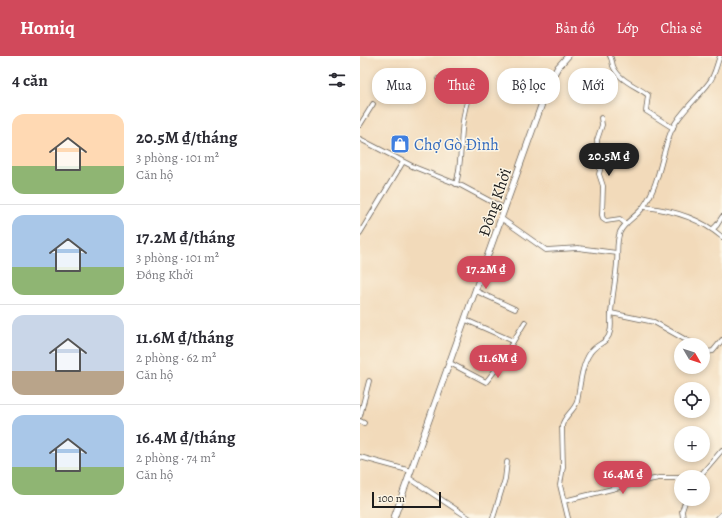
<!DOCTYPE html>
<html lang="vi">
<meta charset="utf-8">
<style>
body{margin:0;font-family:Alegreya,serif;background:#f2f2f3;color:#2b2b33;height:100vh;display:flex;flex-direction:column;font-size:15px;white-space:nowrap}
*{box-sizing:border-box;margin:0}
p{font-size:13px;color:#7c7c81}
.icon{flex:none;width:22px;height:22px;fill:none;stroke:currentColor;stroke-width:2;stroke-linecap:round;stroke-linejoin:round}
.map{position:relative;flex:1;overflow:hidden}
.side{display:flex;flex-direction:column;background:#fff;width:360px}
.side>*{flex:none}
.top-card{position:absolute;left:12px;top:12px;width:290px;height:36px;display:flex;gap:8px}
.needle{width:26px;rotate:129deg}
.tools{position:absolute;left:314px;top:282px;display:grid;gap:8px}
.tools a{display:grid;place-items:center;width:36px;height:36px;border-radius:50%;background:#fff;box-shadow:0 2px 6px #0003;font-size:20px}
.scale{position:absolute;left:12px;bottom:10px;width:69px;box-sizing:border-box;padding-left:4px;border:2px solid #1c1c1c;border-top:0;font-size:11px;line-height:14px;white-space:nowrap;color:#1c1c1c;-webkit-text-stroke:3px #fcf5e5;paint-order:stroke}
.price{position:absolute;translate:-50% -34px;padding:0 9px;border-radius:14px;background:#d1495b;color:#fff;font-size:13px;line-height:26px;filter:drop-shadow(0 1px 2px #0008)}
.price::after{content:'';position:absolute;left:50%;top:24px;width:12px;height:9px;margin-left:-6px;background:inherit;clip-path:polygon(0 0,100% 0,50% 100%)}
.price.selected{background:#222;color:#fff}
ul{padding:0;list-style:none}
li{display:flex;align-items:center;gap:12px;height:100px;padding:0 12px}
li+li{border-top:1px solid #e1e1e2}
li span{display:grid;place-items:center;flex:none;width:112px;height:80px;border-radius:12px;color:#555}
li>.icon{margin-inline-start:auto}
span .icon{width:48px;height:48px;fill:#fffc;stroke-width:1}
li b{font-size:17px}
h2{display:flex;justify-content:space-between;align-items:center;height:48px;padding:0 12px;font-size:17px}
.chip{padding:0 14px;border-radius:16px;background:#fff;box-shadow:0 2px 6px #0003;font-size:14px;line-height:36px}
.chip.selected{background:#d1495b;color:#fff}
header{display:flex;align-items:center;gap:24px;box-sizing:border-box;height:56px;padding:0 20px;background:#d1495b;color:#fff}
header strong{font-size:19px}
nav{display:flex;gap:22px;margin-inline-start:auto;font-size:14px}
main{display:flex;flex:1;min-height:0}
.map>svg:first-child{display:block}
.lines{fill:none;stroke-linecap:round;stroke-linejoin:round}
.street-casing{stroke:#675e53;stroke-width:5.5}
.secondary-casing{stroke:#675e53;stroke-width:7}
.street{stroke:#fff;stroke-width:4}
.secondary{stroke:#fff;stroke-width:5.5}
.labels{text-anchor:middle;stroke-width:3;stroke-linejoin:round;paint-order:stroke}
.shop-label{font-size:16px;fill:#366cbe;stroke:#fcf5e5;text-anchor:start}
.street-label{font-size:16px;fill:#1c1c1c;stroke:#fcf5e5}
</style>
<header>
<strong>Homiq</strong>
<nav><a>Bản đồ</a><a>Lớp</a><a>Chia sẻ</a></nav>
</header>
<main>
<section class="side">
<h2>4 căn<svg class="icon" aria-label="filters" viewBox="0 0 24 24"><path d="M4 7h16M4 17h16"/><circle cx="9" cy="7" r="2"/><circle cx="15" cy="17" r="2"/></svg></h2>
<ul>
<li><span style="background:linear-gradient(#ffd9b3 65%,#8fb573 0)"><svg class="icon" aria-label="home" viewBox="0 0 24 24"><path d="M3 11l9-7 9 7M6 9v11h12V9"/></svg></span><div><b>20.5M ₫/tháng</b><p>3 phòng · 101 m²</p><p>Căn hộ</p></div></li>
<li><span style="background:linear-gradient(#a9c7e8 65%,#8fb573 0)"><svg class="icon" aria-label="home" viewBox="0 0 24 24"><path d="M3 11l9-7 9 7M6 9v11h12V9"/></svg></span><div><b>17.2M ₫/tháng</b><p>3 phòng · 101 m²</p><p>Đồng Khởi</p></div></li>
<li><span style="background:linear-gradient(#c9d6e8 70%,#b9a48a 0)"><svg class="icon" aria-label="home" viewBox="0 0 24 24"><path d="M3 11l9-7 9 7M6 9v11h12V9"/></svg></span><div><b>11.6M ₫/tháng</b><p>2 phòng · 62 m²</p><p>Căn hộ</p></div></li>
<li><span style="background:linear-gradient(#a9c7e8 65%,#8fb573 0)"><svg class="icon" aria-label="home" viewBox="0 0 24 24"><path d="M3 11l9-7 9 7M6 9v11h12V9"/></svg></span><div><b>16.4M ₫/tháng</b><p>2 phòng · 74 m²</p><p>Căn hộ</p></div></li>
</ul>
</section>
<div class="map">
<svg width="362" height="462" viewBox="0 0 362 462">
<rect width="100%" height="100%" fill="#fcf5e5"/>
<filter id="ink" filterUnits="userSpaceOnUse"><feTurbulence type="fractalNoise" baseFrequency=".025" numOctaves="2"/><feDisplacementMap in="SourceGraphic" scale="8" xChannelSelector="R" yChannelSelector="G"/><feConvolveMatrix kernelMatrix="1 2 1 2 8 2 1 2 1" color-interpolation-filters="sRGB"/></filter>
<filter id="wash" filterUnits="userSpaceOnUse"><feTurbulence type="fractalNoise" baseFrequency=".012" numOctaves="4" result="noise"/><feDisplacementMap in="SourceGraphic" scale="16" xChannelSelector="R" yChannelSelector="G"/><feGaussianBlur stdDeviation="0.9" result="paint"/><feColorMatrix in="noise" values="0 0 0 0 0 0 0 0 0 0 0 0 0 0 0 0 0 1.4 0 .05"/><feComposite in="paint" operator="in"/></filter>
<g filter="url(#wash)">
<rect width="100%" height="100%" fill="#f2daba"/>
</g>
<g filter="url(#ink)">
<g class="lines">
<!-- street casing -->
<g class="street-casing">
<g id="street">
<path d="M250,0C252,3 252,6 253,10C259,25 277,30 288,39L286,55L313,72"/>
<path d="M78,23L105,42L107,46C98,73 104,102 96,128"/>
<path d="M241,62L242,69L237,84L238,106L241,110L239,118L243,130L242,159L243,163L246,165L260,163L266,168"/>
<path d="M0,69L13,48"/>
<path d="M0,83L54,111L102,130L145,153"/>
<path d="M284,151C312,154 340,162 362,181"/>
<path d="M142,163L186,194L218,192L257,197"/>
<path d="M353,173L357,169L362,161"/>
<path d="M0,177L43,106"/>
<path d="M116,235L155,253"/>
<path d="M251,257L294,266L335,289"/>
<path d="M106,264L153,285"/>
<path d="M343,294L347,296L353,295L362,284"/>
<path d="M90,307L126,326L137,312L165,266"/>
<path d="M0,360L9,325"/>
<path d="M0,365L4,367"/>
<path d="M0,401L51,415"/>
<path d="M339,421L362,394"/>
<path d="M49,422L109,462"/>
<path d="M204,445L284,425L299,422H321"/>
<path d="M133,462L145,423L147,406"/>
<path d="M208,462L200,429L203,411L202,370C204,360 213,356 217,346C220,331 221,310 230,297C236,287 248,288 250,276C252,270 250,264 251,258C252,240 256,223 257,206C258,196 256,186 260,176C265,165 278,160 284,150C300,127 301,98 312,73C320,56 337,43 348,28C355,20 356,10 360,0"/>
<path d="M323,462L322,455L326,443"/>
<path d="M358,462L362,458"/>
</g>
</g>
<!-- secondary casing -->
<g class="secondary-casing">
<path id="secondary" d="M34,462L190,25L198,11L208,0"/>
</g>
<!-- street -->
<use href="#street" class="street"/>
<!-- secondary -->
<use href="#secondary" class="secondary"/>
</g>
</g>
<!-- icons -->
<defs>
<g id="shop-square" transform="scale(1)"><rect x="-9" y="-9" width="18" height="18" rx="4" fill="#3f7fe0" stroke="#fcf5e5"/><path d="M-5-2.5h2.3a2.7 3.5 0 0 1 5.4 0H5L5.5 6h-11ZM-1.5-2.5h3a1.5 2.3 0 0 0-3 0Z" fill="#fff"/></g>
</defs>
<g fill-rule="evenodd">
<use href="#shop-square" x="40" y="88"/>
</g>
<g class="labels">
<!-- shop labels -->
<g class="shop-label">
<text x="54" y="94">Chợ Gò Đình</text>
</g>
<!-- street labels -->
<g class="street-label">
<text transform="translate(134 146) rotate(-71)" y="6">Đồng Khởi</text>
</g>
</g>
</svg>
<div class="tools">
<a><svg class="needle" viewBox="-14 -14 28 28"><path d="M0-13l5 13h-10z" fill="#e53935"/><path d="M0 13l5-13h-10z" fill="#7c7c81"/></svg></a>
<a><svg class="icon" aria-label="locate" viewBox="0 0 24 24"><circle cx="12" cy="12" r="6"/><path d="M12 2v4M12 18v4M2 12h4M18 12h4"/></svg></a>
<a>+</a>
<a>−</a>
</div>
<div class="scale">100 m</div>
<b class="price selected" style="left:249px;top:121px">20.5M ₫</b>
<b class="price" style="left:126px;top:234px">17.2M ₫</b>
<b class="price" style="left:138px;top:323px">11.6M ₫</b>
<b class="price" style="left:263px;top:439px">16.4M ₫</b>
<div class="top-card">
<a class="chip">Mua</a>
<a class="chip selected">Thuê</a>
<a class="chip">Bộ lọc</a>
<a class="chip">Mới</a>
</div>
</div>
</main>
